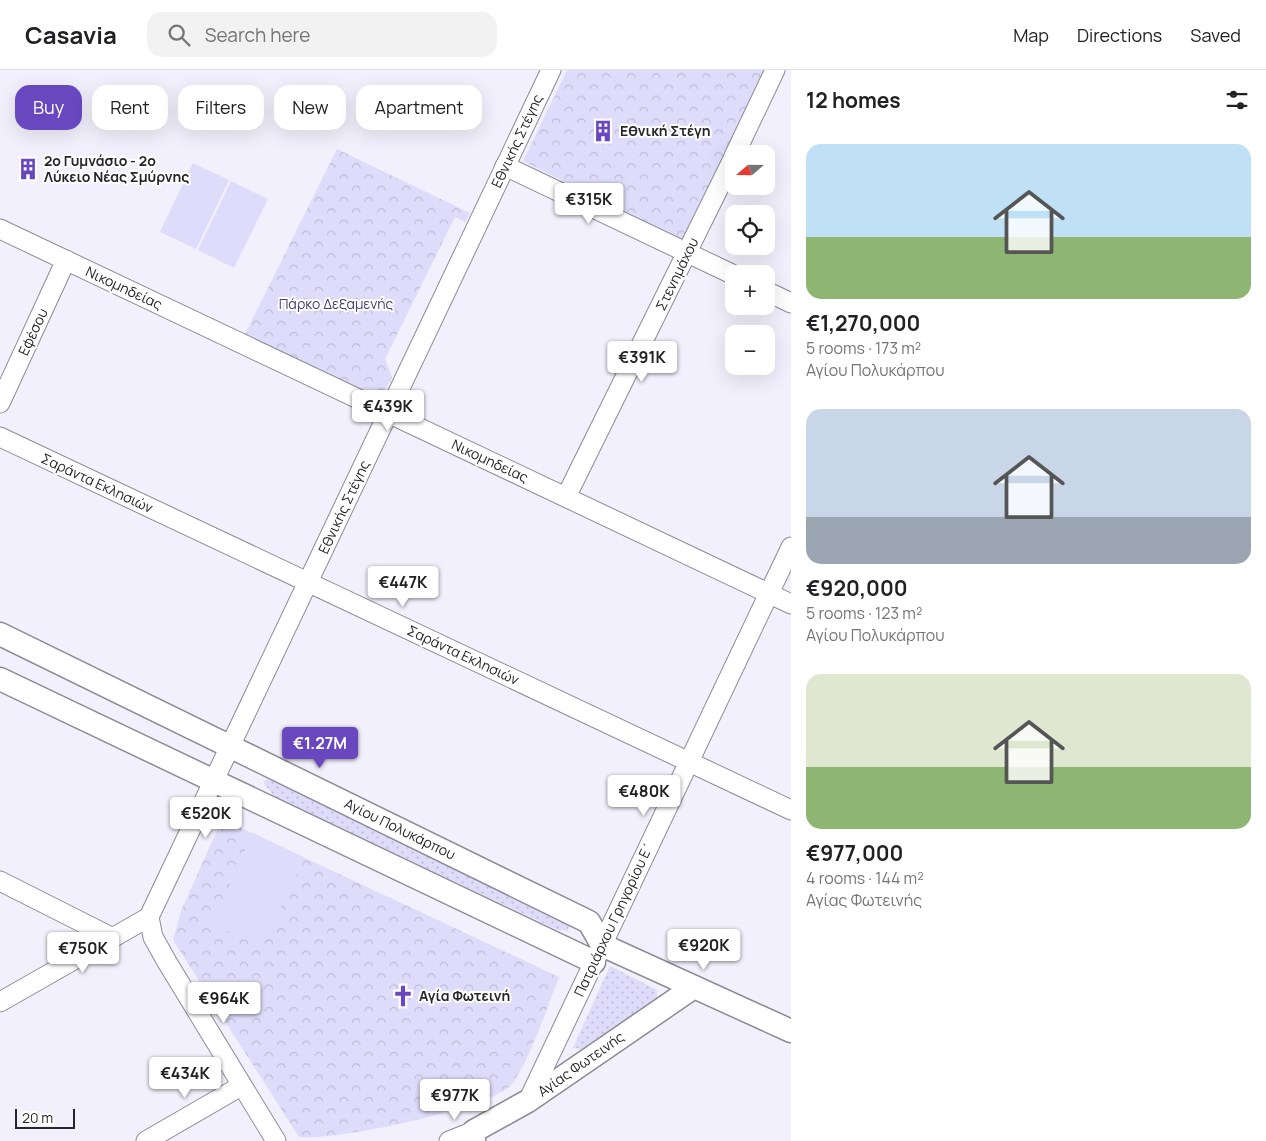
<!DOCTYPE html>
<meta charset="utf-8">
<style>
body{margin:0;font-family:Manrope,sans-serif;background:#f2f2f2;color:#202124;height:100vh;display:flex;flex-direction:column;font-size:19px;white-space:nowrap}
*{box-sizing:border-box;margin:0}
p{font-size:16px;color:#757577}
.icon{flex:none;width:28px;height:28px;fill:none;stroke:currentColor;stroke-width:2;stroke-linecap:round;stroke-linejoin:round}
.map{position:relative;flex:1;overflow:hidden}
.side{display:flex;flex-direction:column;background:#fff;width:475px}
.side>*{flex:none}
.hud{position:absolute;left:15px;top:15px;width:475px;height:45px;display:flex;gap:10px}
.needle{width:32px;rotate:250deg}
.controls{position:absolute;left:725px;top:75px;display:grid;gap:10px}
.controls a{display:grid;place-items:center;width:50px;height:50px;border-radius:10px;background:#fff;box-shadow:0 5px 20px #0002;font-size:25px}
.scale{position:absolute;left:15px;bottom:12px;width:60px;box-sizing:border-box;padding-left:5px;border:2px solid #262529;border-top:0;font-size:14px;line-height:18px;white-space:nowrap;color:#262529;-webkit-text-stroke:4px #fff;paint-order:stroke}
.price{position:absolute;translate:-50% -42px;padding:0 11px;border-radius:5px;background:#fff;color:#222;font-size:16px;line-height:32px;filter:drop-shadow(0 1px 2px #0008)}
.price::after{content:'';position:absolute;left:50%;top:30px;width:15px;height:11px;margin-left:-8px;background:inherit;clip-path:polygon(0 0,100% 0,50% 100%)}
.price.active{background:#6847bf;color:#fff}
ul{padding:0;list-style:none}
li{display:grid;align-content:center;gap:10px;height:265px;padding:0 15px}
li span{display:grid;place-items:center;height:155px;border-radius:15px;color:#555}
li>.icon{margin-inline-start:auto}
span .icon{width:90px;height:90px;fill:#fffc;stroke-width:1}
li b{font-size:21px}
h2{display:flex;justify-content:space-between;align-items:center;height:60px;padding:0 15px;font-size:21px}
.tag{padding:0 18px;border-radius:15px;background:#fff;box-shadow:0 5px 20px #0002;font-size:18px;line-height:45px}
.tag.active{background:#6847bf;color:#fff}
header{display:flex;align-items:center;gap:30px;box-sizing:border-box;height:70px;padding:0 25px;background:#fff;border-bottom:1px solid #e0e0e0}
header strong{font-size:24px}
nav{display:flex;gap:28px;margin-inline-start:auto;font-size:18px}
.search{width:350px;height:45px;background:#f2f2f2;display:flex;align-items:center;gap:12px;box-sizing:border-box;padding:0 18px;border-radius:15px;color:#757577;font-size:19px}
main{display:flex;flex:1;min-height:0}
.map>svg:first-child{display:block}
.grass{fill:url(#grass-dots)}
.park{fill:url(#park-crowns)}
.pitch{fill:#dfdbfa}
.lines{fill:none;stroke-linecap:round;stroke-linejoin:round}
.minor-casing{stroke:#8c8b95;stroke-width:21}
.tertiary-casing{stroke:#8c8b95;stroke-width:25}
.minor{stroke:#fff;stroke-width:19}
.tertiary{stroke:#fff;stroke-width:22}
.labels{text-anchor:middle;stroke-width:4;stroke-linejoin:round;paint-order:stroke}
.poi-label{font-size:14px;font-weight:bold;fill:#262529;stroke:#fff;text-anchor:start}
.street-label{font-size:14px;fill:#262529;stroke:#fff}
.park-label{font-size:14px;fill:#493d75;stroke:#fff}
</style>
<header>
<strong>Casavia</strong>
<div class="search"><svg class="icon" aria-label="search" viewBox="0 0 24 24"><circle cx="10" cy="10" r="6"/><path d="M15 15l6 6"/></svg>Search here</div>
<nav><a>Map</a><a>Directions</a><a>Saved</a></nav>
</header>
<main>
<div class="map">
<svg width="791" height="1071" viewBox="0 0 791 1071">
<defs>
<pattern id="grass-dots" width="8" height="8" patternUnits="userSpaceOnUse" patternTransform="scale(1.25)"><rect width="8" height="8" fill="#dfdbfa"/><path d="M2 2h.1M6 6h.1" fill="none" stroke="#bfbcd6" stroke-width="1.8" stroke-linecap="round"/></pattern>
<pattern id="park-crowns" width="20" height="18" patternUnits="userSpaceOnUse" patternTransform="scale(1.25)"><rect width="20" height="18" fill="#dfdbfa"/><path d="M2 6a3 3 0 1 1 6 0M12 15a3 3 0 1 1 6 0" fill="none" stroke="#bfbcd6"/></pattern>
</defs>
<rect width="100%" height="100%" fill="#f2f0fc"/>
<!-- grass -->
<g class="grass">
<path d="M273,708L568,854L569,856L568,861L558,860L275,727L264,714L265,710Z"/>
<path d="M610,896L657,920V928L581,979L573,978Z"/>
</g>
<!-- park -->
<g class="park">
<path d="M567,0H766L685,172L523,91Z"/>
<path d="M337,79L470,143L465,152L455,147L385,289L392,307L379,332L244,266Z"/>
<path d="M222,749L559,907C550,930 525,1004 508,1018C478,1041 333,1071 299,1067L173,870L181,841Z"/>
</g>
<!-- pitch -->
<g class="pitch">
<path d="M193,93L229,110L196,179L160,162Z"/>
<path d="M231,111L268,129L234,198L198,180Z"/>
<path d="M253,763L305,788L261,876L212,854Z"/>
</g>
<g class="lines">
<!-- minor casing -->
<g class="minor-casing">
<g id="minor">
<path d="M735,84L775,0"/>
<path d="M505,96L734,205"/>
<path d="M0,159L791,534"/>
<path d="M766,221L791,233"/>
<path d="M0,333L66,190"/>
<path d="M0,367L791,740"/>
<path d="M566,427L734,87"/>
<path d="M0,811L113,868"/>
<path d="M149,847L551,0"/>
<path d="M149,847L153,867L167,892L276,1071"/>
<path d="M0,932L149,847"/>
<path d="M528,1031L791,477"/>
<path d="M146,1071L241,1016"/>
<path d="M449,1071L474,1061"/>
</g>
</g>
<!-- tertiary casing -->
<g class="tertiary-casing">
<g id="tertiary">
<path d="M0,564L589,852L602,875L791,961"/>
<path d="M0,609L594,892"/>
<path d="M474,1071V1061L528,1031L694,917"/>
</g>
</g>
<!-- minor -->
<use href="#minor" class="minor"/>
<!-- tertiary -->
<use href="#tertiary" class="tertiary"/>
</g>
<!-- icons -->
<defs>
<g id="building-bare" transform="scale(1.725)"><path d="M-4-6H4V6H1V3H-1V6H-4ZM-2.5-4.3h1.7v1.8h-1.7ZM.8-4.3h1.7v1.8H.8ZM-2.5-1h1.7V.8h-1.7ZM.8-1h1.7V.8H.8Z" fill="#6847bf" stroke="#fff" stroke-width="2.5" paint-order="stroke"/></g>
<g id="church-bare" transform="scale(1.725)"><path d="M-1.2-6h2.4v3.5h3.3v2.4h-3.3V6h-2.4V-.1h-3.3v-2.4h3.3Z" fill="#6847bf" stroke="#fff" stroke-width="2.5" paint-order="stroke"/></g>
</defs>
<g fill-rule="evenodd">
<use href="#building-bare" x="603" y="61"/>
<use href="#building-bare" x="28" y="99"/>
<use href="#church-bare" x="403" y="926"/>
</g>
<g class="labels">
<!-- poi labels -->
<g class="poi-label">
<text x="620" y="66">Εθνική Στέγη</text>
<text x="44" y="96">2ο Γυμνάσιο - 2ο<tspan x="44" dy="16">Λύκειο Νέας Σμύρνης</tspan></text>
<text x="419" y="931">Αγία Φωτεινή</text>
</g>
<!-- street labels -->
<g class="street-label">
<text transform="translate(517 71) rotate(-65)" y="5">Εθνικής Στέγης</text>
<text transform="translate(677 204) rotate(-64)" y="5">Στενημάχου</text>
<text transform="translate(124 218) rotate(25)" y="5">Νικομηδείας</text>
<text transform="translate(33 262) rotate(-65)" y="5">Εφέσου</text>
<text transform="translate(490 391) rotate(25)" y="5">Νικομηδείας</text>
<text transform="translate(97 413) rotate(25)" y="5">Σαράντα Εκλησιών</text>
<text transform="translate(344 437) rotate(-65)" y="5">Εθνικής Στέγης</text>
<text transform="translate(463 585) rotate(25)" y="5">Σαράντα Εκλησιών</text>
<text transform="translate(400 759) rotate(26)" y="5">Αγίου Πολυκάρπου</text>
<text transform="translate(614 849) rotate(-65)" y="5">Πατριάρχου Γρηγορίου Ε΄</text>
<text transform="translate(581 994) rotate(-35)" y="5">Αγίας Φωτεινής</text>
</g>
<!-- park labels -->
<g class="park-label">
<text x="336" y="239">Πάρκο Δεξαμενής</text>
</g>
</g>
</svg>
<div class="controls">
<a><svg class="needle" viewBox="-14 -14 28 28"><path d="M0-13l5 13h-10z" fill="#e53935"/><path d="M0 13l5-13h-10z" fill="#757577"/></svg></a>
<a><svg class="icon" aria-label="locate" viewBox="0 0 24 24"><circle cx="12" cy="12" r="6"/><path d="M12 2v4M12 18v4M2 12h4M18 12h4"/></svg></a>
<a>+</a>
<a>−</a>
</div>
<div class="scale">20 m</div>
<b class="price" style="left:589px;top:155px">€315K</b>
<b class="price" style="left:642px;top:313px">€391K</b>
<b class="price" style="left:388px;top:362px">€439K</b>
<b class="price" style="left:403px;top:538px">€447K</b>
<b class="price active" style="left:320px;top:699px">€1.27M</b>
<b class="price" style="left:644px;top:747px">€480K</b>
<b class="price" style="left:206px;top:769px">€520K</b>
<b class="price" style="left:704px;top:901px">€920K</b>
<b class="price" style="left:83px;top:904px">€750K</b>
<b class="price" style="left:224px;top:954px">€964K</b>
<b class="price" style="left:185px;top:1029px">€434K</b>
<b class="price" style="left:455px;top:1051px">€977K</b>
<div class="hud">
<a class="tag active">Buy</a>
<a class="tag">Rent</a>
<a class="tag">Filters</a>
<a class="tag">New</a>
<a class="tag">Apartment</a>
</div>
</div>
<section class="side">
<h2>12 homes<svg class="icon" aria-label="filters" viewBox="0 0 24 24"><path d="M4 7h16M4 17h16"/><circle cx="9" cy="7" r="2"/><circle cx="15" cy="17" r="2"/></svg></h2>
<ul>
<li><span style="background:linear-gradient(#bfe0f5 60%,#8fb573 0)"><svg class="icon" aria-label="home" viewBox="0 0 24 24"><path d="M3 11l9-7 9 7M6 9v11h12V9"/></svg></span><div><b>€1,270,000</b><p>5 rooms · 173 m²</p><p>Αγίου Πολυκάρπου</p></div></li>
<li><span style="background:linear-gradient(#c9d6e8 70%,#9aa5b1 0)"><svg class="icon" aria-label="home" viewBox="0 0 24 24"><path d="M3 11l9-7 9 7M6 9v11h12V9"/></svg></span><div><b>€920,000</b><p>5 rooms · 123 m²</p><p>Αγίου Πολυκάρπου</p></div></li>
<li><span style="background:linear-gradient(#dfe7d0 60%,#8fb573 0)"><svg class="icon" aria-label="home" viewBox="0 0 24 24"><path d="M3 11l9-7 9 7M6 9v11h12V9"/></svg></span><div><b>€977,000</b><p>4 rooms · 144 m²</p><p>Αγίας Φωτεινής</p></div></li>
</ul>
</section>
</main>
